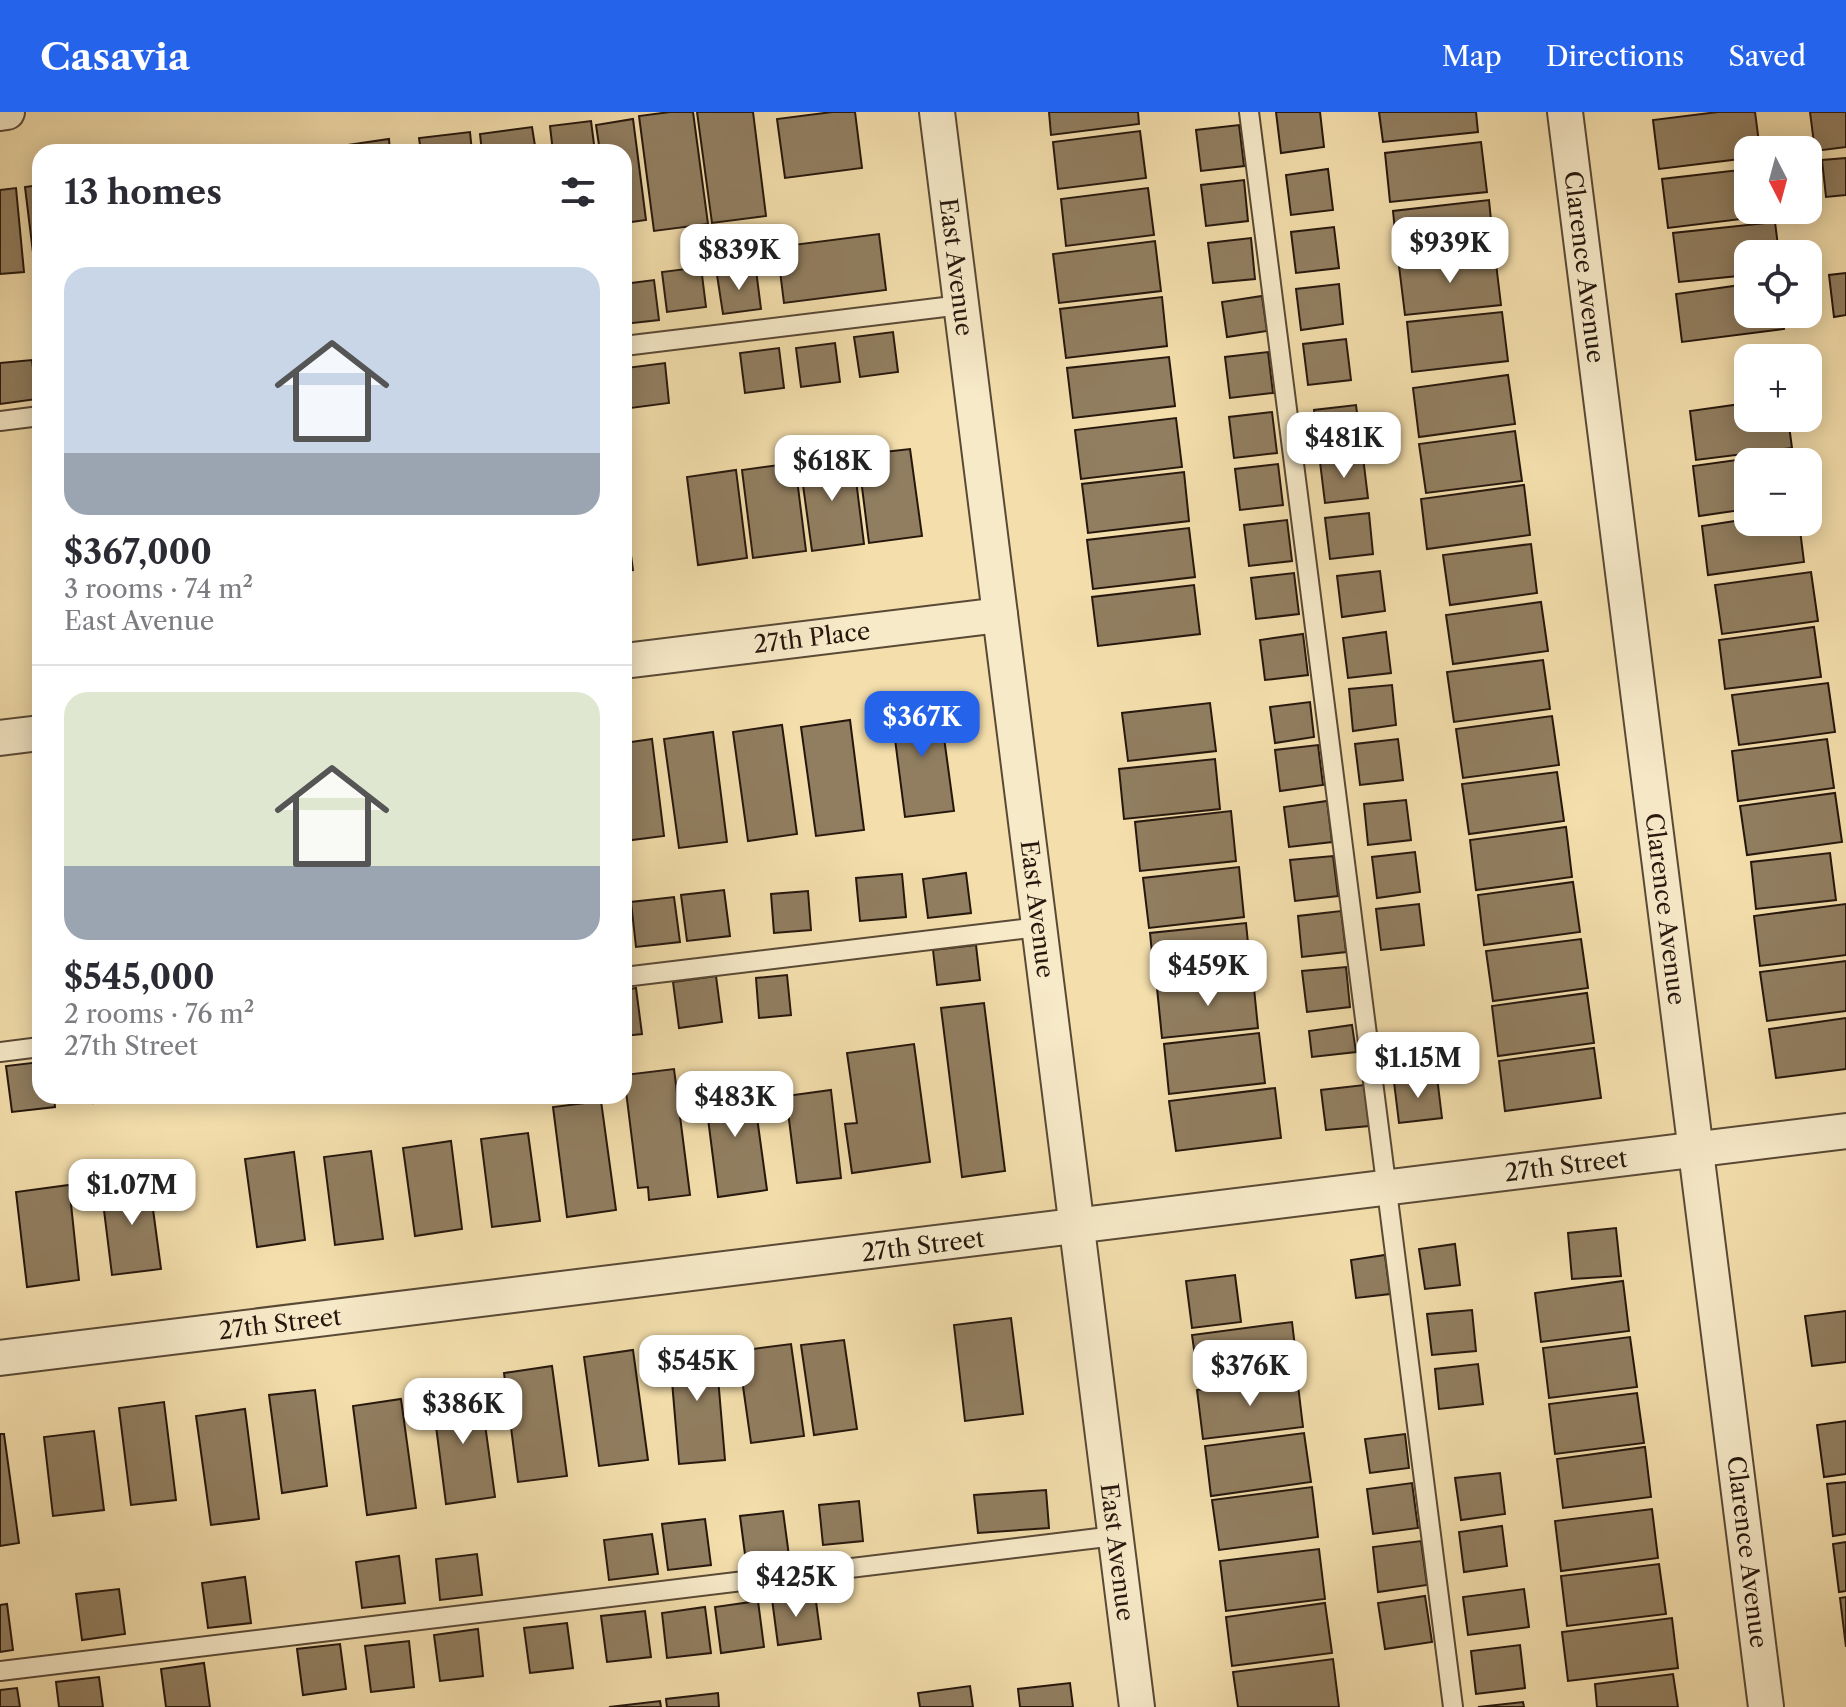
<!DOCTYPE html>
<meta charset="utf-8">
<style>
body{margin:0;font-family:"Libre Caslon Text",serif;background:#f2f2f3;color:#2b2b33;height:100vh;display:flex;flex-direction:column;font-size:30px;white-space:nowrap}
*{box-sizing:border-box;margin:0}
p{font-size:26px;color:#7c7c81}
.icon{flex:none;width:44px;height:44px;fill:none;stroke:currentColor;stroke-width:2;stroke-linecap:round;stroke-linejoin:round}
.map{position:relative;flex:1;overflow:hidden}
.panel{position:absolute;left:32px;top:32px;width:600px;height:960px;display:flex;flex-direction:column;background:#fff;border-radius:24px;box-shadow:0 4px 20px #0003}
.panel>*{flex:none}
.needle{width:52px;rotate:174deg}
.buttons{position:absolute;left:1734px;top:24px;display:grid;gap:16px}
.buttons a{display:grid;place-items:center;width:88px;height:88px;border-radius:16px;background:#fff;box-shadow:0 4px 20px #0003;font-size:40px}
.price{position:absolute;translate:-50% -68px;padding:0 18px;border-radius:16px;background:#fff;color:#222;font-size:26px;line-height:52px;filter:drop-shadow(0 2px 4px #0008)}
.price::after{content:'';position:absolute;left:50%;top:48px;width:24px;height:18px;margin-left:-12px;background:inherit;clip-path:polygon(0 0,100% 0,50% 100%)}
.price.selected{background:#2563eb;color:#fff}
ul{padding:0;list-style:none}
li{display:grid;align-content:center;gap:16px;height:424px;padding:0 32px}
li+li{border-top:2px solid #e1e1e2}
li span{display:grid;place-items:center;height:248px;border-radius:24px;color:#555}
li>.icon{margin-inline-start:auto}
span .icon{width:144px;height:144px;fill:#fffc;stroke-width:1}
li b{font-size:34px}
h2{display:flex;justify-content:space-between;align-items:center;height:96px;padding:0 32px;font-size:34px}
header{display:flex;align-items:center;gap:48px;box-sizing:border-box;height:112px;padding:0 40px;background:#2563eb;color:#fff}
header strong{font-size:38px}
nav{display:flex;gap:44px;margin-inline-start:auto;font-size:28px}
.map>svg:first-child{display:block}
.building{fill:#917e60;stroke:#26170d;stroke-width:2}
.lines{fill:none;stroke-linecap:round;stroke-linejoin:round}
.lane-casing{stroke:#594935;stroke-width:22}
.street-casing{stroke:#594935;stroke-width:38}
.lane{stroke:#f7eac9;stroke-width:18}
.street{stroke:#f7eac9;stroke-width:34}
.labels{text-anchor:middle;stroke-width:6;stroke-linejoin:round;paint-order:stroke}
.street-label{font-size:24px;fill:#26170d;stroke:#f7eac9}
</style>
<header>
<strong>Casavia</strong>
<nav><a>Map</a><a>Directions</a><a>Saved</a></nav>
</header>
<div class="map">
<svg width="1846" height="1595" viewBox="0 0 1846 1595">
<rect width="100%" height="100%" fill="#f3deac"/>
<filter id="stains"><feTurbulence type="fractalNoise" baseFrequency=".0025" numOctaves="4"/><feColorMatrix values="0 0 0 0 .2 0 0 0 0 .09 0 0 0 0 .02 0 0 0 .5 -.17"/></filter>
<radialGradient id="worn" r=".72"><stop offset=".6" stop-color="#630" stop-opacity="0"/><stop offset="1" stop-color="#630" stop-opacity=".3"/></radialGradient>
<!-- building -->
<g class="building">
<path d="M670,0H693L708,112L654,119L639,4Z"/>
<path d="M697,0H753L766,104L712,111Z"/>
<path d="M832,0H855L862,56L785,66L777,7Z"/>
<path d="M1049,0H1138L1139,12L1051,23Z"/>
<path d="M1276,0H1320L1324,35L1281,41Z"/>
<path d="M1379,0H1476L1478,20L1383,30Z"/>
<path d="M1718,0H1755L1760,38H1748V46L1659,57L1653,8Z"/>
<path d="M1810,0H1846V35L1815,39Z"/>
<path d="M633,7L646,108L624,111V40H600L596,13Z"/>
<path d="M591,9L595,40H553L550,14Z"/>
<path d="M1239,13L1244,54L1201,59L1196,18Z"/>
<path d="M532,15L536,40H482L480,22Z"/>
<path d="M1140,19L1146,66L1058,77L1053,30Z"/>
<path d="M470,20L472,40H421L419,26Z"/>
<path d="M389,27L390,40H348L347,33Z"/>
<path d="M1481,30L1487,80L1390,90L1385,41Z"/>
<path d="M1846,46V83L1826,85L1822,48Z"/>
<path d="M1328,57L1333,98L1291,103L1286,63Z"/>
<path d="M1748,57V98H1757L1758,105L1668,116L1662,67Z"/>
<path d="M1244,68L1248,109L1206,114L1201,73Z"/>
<path d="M40,73V198L25,75Z"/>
<path d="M16,76L24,160L0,162V78Z"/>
<path d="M1148,76L1154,123L1066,134L1061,87Z"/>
<path d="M1489,88L1494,138L1398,149L1393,99Z"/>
<path d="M1775,110L1779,142H1748V163L1679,170L1673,121Z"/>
<path d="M1334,115L1339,156L1296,161L1291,120Z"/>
<path d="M879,122L886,178L784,191L777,135Z"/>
<path d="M1251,126L1255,167L1213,171L1208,131Z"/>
<path d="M1155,129L1161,179L1059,191L1053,142Z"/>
<path d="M1495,143L1501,193L1405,203L1399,154Z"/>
<path d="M701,155L706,195L667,200L662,160Z"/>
<path d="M756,158L761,197L723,202L717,163Z"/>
<path d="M1846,161V203L1834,205L1829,163Z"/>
<path d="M654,168L659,208L624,212V172Z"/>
<path d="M1339,172L1343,212L1301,218L1296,177Z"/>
<path d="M1748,172V202H1782L1784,217L1682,230L1676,182Z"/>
<path d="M1262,184L1267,219L1227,225L1222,190Z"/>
<path d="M1162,185L1167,234L1066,246L1060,197Z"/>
<path d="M1502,200L1508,249L1412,260L1407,210Z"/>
<path d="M893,220L898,260L860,265L854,225Z"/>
<path d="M1346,227L1351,268L1308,273L1303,232Z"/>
<path d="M835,231L840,270L801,275L796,236Z"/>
<path d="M779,236L784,276L745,281L740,241Z"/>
<path d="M1268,240L1273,281L1230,286L1225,245Z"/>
<path d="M1169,245L1175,294L1073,306L1067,256Z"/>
<path d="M32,248L37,287L0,292V251Z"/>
<path d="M665,251L669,291L631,296L626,256Z"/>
<path d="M1508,263L1515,312L1419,325L1413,276Z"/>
<path d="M1748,291V306H1788L1792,336L1696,348L1690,299Z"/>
<path d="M1356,293L1361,333L1318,338L1314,298Z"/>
<path d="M1272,300L1277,341L1234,346L1229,305Z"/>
<path d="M1176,306L1182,355L1081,367L1075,318Z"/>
<path d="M1515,319L1522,369L1426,381L1419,332Z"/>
<path d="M910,337L922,424L869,431L858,343Z"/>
<path d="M1788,341L1790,350H1748V397L1699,404L1693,354Z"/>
<path d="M853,344L864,432L812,439L800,351Z"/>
<path d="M1363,345L1368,386L1325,391L1320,350Z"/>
<path d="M795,351L806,439L753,446L742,358Z"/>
<path d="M1278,352L1283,393L1240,398L1235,357Z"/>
<path d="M736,358L747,446L698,453L687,365Z"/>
<path d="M1184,360L1189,409L1088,421L1082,372Z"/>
<path d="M1524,373L1530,423L1427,437L1421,387Z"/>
<path d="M624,391L633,458L624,459Z"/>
<path d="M1369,401L1373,442L1330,447L1325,406Z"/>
<path d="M1748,407V410H1799L1804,450L1708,463L1702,414Z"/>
<path d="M1287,408L1292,449L1249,454L1244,413Z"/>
<path d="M1189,416L1195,465L1093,477L1087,428Z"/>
<path d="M1531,432L1537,481L1450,493L1443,443Z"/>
<path d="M1380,459L1385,499L1342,505L1337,464Z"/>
<path d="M1811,460L1818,509L1722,522L1715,473Z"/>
<path d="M1294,461L1299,502L1256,507L1251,466Z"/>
<path d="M1194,473L1200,522L1098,534L1092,485Z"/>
<path d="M1541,490L1548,539L1453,552L1446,503Z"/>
<path d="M1814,515L1821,565L1725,577L1719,528Z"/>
<path d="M1386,520L1391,561L1348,566L1343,526Z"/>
<path d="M1303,522L1308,563L1265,568L1260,528Z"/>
<path d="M1543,548L1550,597L1454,610L1447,560Z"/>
<path d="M1828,571L1835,620L1739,633L1732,583Z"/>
<path d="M1392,573L1396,613L1353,619L1349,577Z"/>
<path d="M939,589L954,699L905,705L891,596Z"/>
<path d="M1310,590L1314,625L1275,631L1270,595Z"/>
<path d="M1210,591L1216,639L1128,649L1122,601Z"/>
<path d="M1552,604L1559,653L1463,666L1456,617Z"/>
<path d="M850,608L864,718L816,724L801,615Z"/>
<path d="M782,613L797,722L748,729L733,620Z"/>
<path d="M713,620L727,730L679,736L664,627Z"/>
<path d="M652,627L664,724L624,729V631Z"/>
<path d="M1398,627L1403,668L1360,673L1355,632Z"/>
<path d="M1827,627L1834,676L1738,689L1732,639Z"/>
<path d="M1318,633L1323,673L1280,679L1275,638Z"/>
<path d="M1215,647L1220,697L1124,707L1119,657Z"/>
<path d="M1557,660L1564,709L1469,722L1462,672Z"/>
<path d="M1835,681L1842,730L1747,743L1740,694Z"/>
<path d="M1406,688L1411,728L1368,733L1364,692Z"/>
<path d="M1327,689L1332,730L1289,735L1284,695Z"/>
<path d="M1231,699L1236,749L1140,759L1135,710Z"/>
<path d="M1566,715L1572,765L1476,778L1470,728Z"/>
<path d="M1415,740L1420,780L1377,786L1372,745Z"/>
<path d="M1830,741L1836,788L1756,797L1751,750Z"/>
<path d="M1333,744L1338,784L1295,789L1290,748Z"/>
<path d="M1239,755L1244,805L1149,816L1143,766Z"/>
<path d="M966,761L971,801L928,806L923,767Z"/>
<path d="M902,762L906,805L860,809L856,766Z"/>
<path d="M1573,770L1580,820L1484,833L1478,783Z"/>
<path d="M724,778L730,824L687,829L681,783Z"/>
<path d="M808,779L811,818L774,821L771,782Z"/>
<path d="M674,785L680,830L636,835L631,790Z"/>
<path d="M1419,792L1424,833L1381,838L1376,797Z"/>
<path d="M1846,792V843L1760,854L1754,804Z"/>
<path d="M1341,799L1346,840L1302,845L1298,804Z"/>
<path d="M1246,811L1251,861L1155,871L1150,821Z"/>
<path d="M1581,827L1588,876L1493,889L1486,839Z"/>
<path d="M976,833L980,868L937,873L933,838Z"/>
<path d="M1846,849V899L1767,909L1760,860Z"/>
<path d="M1346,855L1350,895L1307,900L1302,859Z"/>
<path d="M787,863L791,903L759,906L756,866Z"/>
<path d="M716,864L722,910L679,916L673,870Z"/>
<path d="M1253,866L1258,916L1162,926L1157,876Z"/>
<path d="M636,876L642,922L624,924V878Z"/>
<path d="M1587,881L1594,931L1498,944L1492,894Z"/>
<path d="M984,891L1005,1059L962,1065L941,896Z"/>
<path d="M1846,906V957L1776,966L1769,917Z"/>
<path d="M1352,913L1356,940L1312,945L1309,919Z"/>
<path d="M1259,921L1265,971L1169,982L1164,932Z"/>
<path d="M1432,922L1435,948L1392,953L1389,927Z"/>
<path d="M914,932L930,1050L852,1061L845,1012L857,1011L847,941Z"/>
<path d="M1594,936L1601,986L1505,999L1499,949Z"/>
<path d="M40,950V984H54L55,995L12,1000L6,954Z"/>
<path d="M674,957L690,1083L649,1088L648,1075L638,1076L624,963Z"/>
<path d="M1437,965L1442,1006L1399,1011L1394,970Z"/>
<path d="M752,969L767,1078L718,1085L704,975Z"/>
<path d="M1364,973L1369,1014L1326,1018L1321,978Z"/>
<path d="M1275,976L1281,1026L1176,1039L1169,989Z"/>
<path d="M831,978L841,1066L797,1071L786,984Z"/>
<path d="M92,984H136V985L93,991Z"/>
<path d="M601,989L616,1098L567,1105L553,995Z"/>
<path d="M528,1021L540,1109L492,1115L481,1027Z"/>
<path d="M451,1029L462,1117L415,1124L403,1036Z"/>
<path d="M371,1039L383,1127L335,1133L324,1045Z"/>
<path d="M294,1040L305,1128L257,1135L245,1047Z"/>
<path d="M148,1060L161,1157L112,1163L102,1082L127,1078L125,1063Z"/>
<path d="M69,1073L79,1168L27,1175L16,1080Z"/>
<path d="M1616,1116L1621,1164L1572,1167L1568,1121Z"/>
<path d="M1455,1132L1460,1173L1425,1177L1419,1137Z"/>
<path d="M1385,1143L1390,1182L1356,1186L1351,1148Z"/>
<path d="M1235,1163L1241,1210L1192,1216L1186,1169Z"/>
<path d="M1623,1169L1629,1219L1541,1230L1535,1181Z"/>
<path d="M1472,1198L1476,1239L1432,1243L1427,1202Z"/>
<path d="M1846,1199V1250L1812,1254L1805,1204Z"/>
<path d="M1011,1206L1023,1302L965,1309L954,1213Z"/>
<path d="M1292,1210L1298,1260L1199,1273L1192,1223Z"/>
<path d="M1630,1225L1637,1275L1549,1286L1543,1236Z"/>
<path d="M844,1228L857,1317L814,1323L801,1233Z"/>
<path d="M715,1230L725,1348L679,1352L669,1234Z"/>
<path d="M791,1232L804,1324L751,1331L738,1239Z"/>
<path d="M633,1238L648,1348L599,1354L584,1245Z"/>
<path d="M1478,1252L1483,1292L1439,1297L1435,1257Z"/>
<path d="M552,1254L567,1364L518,1370L504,1261Z"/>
<path d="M1297,1265L1303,1315L1203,1327L1197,1278Z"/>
<path d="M480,1276L495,1385L446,1392L432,1283Z"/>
<path d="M315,1278L327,1374L282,1381L269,1283Z"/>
<path d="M1637,1281L1644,1331L1555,1342L1549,1292Z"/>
<path d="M401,1287L416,1396L367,1403L353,1294Z"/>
<path d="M164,1290L176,1388L131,1393L119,1296Z"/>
<path d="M245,1297L259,1407L211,1413L196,1304Z"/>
<path d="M1846,1309V1362L1824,1365L1817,1313Z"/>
<path d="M94,1319L104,1398L53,1404L44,1325Z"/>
<path d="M1304,1321L1311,1370L1211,1384L1205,1334Z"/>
<path d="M0,1322H4L19,1431L0,1434Z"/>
<path d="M1405,1322L1409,1356L1370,1361L1365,1327Z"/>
<path d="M1645,1335L1651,1385L1563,1396L1557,1347Z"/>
<path d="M1500,1361L1505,1402L1461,1408L1455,1366Z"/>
<path d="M1846,1370V1422L1833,1424L1827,1372Z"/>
<path d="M1412,1371L1418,1416L1373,1422L1367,1377Z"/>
<path d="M1312,1375L1318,1425L1219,1438L1212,1388Z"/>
<path d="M1046,1378L1049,1416L978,1421L974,1383Z"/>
<path d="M859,1389L863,1429L823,1433L819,1393Z"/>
<path d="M1652,1397L1658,1446L1561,1459L1555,1409Z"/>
<path d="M783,1399L789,1444L746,1450L740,1404Z"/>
<path d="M705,1407L711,1453L668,1458L662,1412Z"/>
<path d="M1502,1414L1507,1454L1464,1460L1459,1420Z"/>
<path d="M652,1422L658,1462L609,1468L604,1428Z"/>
<path d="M1421,1429L1427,1473L1378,1480L1373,1435Z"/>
<path d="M1846,1430V1479L1839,1480L1833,1432Z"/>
<path d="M1319,1437L1325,1487L1226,1499L1220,1449Z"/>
<path d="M477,1442L482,1483L440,1488L436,1447Z"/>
<path d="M399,1444L405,1491L362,1496L356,1450Z"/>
<path d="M1659,1452L1666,1502L1567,1514L1561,1464Z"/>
<path d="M245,1465L251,1511L208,1516L202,1471Z"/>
<path d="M119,1477L125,1522L82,1528L76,1482Z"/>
<path d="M1524,1477L1529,1515L1468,1523L1463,1485Z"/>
<path d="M815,1482L821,1527L778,1533L772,1487Z"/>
<path d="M1425,1484L1432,1530L1385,1537L1378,1491Z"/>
<path d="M1846,1485V1535L1840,1486Z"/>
<path d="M758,1489L764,1535L721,1541L715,1495Z"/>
<path d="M1325,1491L1332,1541L1232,1554L1226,1505Z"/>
<path d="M7,1492L13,1538L0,1540V1493Z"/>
<path d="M705,1495L711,1541L667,1546L662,1501Z"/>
<path d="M645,1499L651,1545L607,1550L601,1504Z"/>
<path d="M1672,1506L1678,1556L1568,1569L1562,1520Z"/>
<path d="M567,1511L573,1556L530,1561L524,1516Z"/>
<path d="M478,1517L483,1564L440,1569L434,1523Z"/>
<path d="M409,1529L414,1575L371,1580L365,1534Z"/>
<path d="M340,1532L346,1577L303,1583L297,1537Z"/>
<path d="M1520,1533L1525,1576L1476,1582L1471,1539Z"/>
<path d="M1333,1547L1339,1595H1238L1233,1560Z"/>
<path d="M204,1551L210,1595H166L161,1557Z"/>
<path d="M1673,1562L1678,1595H1597L1595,1572Z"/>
<path d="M99,1565L103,1595H59L56,1570Z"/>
<path d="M1070,1571L1073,1595H1020L1018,1577Z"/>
<path d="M970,1574L973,1595H920L918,1581Z"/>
<path d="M17,1576L20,1595H0V1578Z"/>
<path d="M718,1581L719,1595H667L666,1587Z"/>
<path d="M660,1589L661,1595H609Z"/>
<path d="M1523,1590L1524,1595H1478Z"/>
</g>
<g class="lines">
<!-- lane casing -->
<g class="lane-casing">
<g id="lane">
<path d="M1249,0L1453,1595"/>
<path d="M624,234L961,193"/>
<path d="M0,309L40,304"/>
<path d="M624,865L1039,815"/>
<path d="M0,940L40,935"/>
<path d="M0,1559L1115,1424"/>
</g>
</g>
<!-- street casing -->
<g class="street-casing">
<g id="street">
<path d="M937,0L1137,1595"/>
<path d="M1565,0L1766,1595"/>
<path d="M0,1L7,0"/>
<path d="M624,549L1000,503"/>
<path d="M0,626L40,621"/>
<path d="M0,1246L1846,1019"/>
</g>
</g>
<!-- lane -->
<use href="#lane" class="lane"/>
<!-- street -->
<use href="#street" class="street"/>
</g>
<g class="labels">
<!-- street labels -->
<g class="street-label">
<text transform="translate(956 155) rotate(83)" y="8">East Avenue</text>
<text transform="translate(1584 155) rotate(83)" y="8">Clarence Avenue</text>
<text transform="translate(812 526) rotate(-7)" y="8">27th Place</text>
<text transform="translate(1037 797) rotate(83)" y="8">East Avenue</text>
<text transform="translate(1665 797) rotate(83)" y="8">Clarence Avenue</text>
<text transform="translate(1566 1054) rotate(-7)" y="8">27th Street</text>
<text transform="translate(923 1134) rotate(-7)" y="8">27th Street</text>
<text transform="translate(280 1212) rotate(-7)" y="8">27th Street</text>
<text transform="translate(1117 1440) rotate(83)" y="8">East Avenue</text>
<text transform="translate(1747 1440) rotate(83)" y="8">Clarence Avenue</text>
</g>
</g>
<rect width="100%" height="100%" filter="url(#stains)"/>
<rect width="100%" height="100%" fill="url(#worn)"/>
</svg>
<div class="buttons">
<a><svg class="needle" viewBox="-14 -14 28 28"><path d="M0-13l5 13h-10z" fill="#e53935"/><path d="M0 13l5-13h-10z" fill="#7c7c81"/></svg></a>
<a><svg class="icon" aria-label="locate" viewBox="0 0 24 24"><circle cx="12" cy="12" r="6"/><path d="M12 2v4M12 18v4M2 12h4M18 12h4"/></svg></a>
<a>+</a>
<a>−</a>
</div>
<b class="price" style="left:1450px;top:173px">$939K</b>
<b class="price" style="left:739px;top:180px">$839K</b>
<b class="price" style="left:1344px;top:368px">$481K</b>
<b class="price" style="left:832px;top:391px">$618K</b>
<b class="price selected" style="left:922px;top:647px">$367K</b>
<b class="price" style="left:1208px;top:896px">$459K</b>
<b class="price" style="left:1418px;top:988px">$1.15M</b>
<b class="price" style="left:735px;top:1027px">$483K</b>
<b class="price" style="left:132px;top:1115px">$1.07M</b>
<b class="price" style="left:697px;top:1291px">$545K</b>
<b class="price" style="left:1250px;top:1296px">$376K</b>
<b class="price" style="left:463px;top:1334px">$386K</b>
<b class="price" style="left:796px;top:1507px">$425K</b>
<section class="panel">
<h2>13 homes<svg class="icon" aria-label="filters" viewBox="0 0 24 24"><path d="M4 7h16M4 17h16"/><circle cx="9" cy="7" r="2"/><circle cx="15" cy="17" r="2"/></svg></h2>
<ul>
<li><span style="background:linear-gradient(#c9d6e8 75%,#9aa5b1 0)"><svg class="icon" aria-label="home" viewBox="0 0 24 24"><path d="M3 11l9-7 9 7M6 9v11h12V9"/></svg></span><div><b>$367,000</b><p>3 rooms · 74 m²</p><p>East Avenue</p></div></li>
<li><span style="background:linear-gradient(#dfe7d0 70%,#9aa5b1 0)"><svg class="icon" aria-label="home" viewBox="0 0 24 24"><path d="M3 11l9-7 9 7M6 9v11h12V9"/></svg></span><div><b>$545,000</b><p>2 rooms · 76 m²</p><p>27th Street</p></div></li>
</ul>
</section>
</div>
